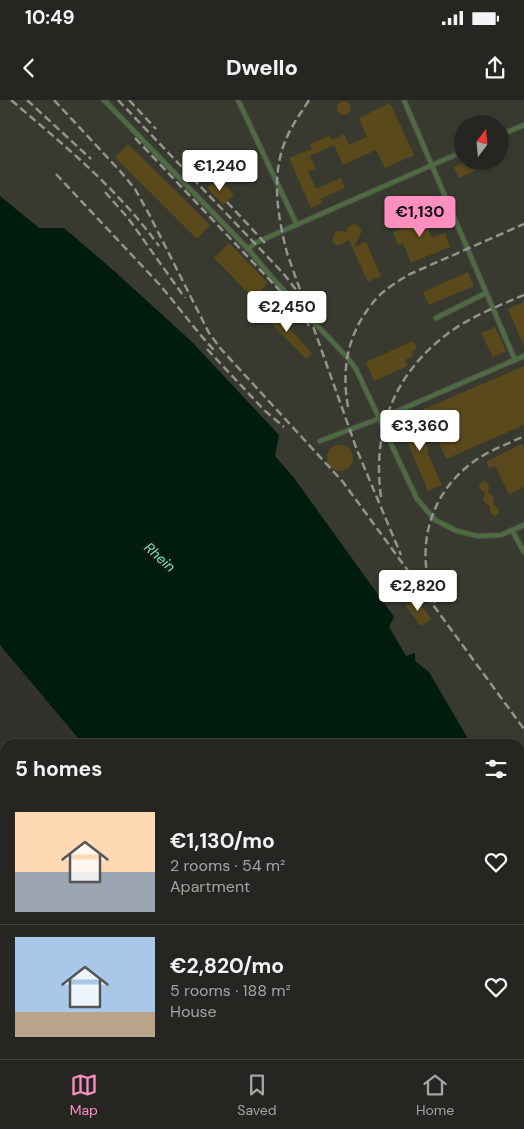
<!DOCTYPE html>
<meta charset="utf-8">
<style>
body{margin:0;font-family:"DM Sans",sans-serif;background:#31322f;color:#f1f3f6;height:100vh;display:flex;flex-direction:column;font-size:19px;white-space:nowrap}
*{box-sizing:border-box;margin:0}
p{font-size:16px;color:#a3a5a5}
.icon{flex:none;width:28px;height:28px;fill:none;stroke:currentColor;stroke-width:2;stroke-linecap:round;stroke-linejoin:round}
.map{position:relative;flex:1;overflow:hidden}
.drawer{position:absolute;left:0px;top:639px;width:525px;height:321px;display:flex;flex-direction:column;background:#252622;border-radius:15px 15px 0 0;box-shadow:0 1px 4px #0004,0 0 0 1px #424340}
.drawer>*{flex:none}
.needle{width:32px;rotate:16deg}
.fabs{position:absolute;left:454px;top:15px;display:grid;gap:10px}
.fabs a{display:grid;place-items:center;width:55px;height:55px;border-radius:50%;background:#252622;box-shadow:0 1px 4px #0004,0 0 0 1px #424340;font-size:25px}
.price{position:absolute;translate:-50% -42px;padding:0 11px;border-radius:5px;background:#fff;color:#222;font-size:16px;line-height:32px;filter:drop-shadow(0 1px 2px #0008)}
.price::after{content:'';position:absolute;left:50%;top:30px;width:15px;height:11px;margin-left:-8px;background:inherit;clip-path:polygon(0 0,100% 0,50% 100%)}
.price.selected{background:#fd8ec0;color:#111}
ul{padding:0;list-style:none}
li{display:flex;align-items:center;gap:15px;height:125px;padding:0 15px}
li+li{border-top:1px solid #424340}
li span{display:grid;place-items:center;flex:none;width:140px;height:100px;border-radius:0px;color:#555}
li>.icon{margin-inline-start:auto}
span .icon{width:60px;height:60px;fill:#fffc;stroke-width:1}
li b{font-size:21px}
h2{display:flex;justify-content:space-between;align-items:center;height:60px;padding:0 15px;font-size:21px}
.status{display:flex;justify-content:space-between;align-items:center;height:35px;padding:0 25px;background:#252622;direction:ltr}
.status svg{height:14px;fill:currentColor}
header{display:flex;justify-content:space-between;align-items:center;height:65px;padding:0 15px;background:#252622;font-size:22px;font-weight:800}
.tab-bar{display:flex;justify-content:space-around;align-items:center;height:70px;border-top:1px solid #424340;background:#252622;font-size:14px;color:#a3a5a5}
.tab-bar a{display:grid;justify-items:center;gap:2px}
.tab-bar .selected{color:#fd8ec0}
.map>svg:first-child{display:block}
.built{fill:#393a2f;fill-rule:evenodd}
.green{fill:#5b3300}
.water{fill:#001c0f}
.building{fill:#5a491a}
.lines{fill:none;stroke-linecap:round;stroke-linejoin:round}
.lane-casing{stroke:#4f504b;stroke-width:6}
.path{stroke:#777874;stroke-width:1;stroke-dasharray:4 2.5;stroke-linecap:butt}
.lane{stroke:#4d6d40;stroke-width:4}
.rail{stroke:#93938f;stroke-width:2.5;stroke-dasharray:8 4;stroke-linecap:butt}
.labels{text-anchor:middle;stroke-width:4;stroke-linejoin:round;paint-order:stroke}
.water-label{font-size:14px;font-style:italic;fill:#6dedb1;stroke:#191917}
</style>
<div class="status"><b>10:49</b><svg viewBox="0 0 49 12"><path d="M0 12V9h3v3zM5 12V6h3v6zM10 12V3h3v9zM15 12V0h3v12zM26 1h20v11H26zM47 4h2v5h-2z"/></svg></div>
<header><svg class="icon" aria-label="back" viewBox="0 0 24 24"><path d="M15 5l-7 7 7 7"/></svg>Dwello<svg class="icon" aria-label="share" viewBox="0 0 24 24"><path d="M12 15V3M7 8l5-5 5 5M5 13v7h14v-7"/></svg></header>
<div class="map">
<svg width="524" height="959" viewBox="0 0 524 959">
<rect width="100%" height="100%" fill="#31322d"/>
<!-- built -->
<path class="built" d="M0,0H524V736L520,730V644H471L429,572L406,556L389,527L394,516L294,378L274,356L279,335L192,242L113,170L64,128H39L0,96ZM462,24H500V61H462Z"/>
<!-- green -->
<g class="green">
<path d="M0,661L5,666V855L0,849Z"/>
<path d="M83,955H185L187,959H86Z"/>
</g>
<!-- water -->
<g class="water">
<path d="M0,96L39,128H64L113,170L192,242L279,335L275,356L294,378L394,517L389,527L406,556L415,553V561L429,572L471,644H83L0,545Z"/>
<path d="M520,730L524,737V959H214L213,955H520Z"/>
</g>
<!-- building -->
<g class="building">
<circle cx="344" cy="8" r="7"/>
<path d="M390,3L414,55L385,68L376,50L343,65L334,45L310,56L316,69L308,72L316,89L341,78L345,88L320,99L322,103L311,108L289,58L312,49L310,44L329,36L331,40L344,34L349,45L367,37L359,18Z"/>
<path d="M128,44L210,125L197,139L115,57Z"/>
<path d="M230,58L234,59L238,63L236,70L232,73L225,72L223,65L225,60Z"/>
<path d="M467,61H497L459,78L454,67Z"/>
<path d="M218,78L234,95L223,105L207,88Z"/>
<path d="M420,109L432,138L445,133L450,147L411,163L403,143L398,145L393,132L409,125L405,115Z"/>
<path d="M353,124L357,125L361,129V133L354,147L366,142L381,176L368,182L349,140L340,145H336L332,141L334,133L338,131L346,132L348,127Z"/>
<path d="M229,143L268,183L253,198L214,158Z"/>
<path d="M468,172L474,186L429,205L423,192Z"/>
<path d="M524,202V246L508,209Z"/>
<path d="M270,208L312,253L306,259L263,215Z"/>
<path d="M495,227L506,251L493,257L481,233Z"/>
<path d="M413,241L417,249L411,252L413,256L405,260L408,266L374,281L366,262Z"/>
<path d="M524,266V325L446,359L424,309Z"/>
<path d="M415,316L429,351L427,352L442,385L428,391L405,336L403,337L398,324Z"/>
<path d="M522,344L524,348V387L509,394L495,366L489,368L486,362Z"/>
<circle cx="340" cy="358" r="13"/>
<path d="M485,381L489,385L488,392L494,397L493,404L499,410V413L495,416L490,413V406L484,402L483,399L485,393L479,387L480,383Z"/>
<path d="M416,498L431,519L421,526L406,506Z"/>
</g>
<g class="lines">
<!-- lane casing -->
<g class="lane-casing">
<g id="lane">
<path d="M104,0L248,149L274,180L347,257L356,269L417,399L435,420L457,431L478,436L501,435L524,425"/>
<path d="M238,0L297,125"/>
<path d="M404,0L515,260"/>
<path d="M500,35L524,25"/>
<path d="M248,149L255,143L462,52"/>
<path d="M436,218L486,193"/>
<path d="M320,341L386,316L524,256"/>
<path d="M512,430L524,452"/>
</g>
</g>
<!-- path -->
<g class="path">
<path d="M0,658L5,663"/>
<path d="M0,703L5,709"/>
<path d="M0,843L5,849"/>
<path d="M89,955L92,959"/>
<path d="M158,955L159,959"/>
<path d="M189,955L190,959"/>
</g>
<!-- lane -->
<use href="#lane" class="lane"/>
<!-- rail -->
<g class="rail">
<path d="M11,0C66,47 116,87 159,146"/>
<path d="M27,0L91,59"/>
<path d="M54,0L120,71L135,89L149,114L209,233L221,249L343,382L524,629"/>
<path d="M118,0L283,173L297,191"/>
<path d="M129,0L156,29"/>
<path d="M309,0C303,10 296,19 291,29C269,68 277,113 287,153L357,350L401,455"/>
<path d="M135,38L303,215L309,226"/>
<path d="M56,74L159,184C178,206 195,230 215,251"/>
<path d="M105,92L128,118L185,198"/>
<path d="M227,102L265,143"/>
<path d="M207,249L264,310L284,327"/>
<path d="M348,307C341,267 348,231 376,199C385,189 398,181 410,174L524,124"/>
<path d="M381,397C372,333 393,275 446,235C469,217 498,206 524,195"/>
<path d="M435,503C414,450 428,393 476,360C490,350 508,344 524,336"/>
</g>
</g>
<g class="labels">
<!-- water labels -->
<g class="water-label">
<text transform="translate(160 457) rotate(42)" y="5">Rhein</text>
</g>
</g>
</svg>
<div class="fabs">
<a><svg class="needle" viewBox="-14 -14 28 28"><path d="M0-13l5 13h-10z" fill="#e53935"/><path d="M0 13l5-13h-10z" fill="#a3a5a5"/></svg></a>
</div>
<b class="price" style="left:220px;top:92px">€1,240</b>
<b class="price selected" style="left:420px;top:138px">€1,130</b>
<b class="price" style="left:287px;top:233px">€2,450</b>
<b class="price" style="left:420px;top:352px">€3,360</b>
<b class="price" style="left:418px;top:512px">€2,820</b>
<section class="drawer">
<h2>5 homes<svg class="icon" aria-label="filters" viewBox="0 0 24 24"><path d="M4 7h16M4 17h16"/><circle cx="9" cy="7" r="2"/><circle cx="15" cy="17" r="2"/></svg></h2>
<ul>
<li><span style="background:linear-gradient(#ffd9b3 60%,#9aa5b1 0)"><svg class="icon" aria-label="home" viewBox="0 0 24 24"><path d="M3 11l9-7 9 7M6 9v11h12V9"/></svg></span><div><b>€1,130/mo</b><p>2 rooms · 54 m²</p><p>Apartment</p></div><svg class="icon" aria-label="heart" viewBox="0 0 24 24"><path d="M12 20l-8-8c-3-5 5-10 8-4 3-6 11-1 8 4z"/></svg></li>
<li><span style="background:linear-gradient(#a9c7e8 75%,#b9a48a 0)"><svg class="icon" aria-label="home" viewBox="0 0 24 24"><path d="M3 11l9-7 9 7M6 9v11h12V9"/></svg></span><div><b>€2,820/mo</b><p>5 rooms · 188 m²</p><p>House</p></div><svg class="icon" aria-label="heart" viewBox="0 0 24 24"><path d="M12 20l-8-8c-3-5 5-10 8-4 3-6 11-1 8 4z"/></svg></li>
</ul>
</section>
</div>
<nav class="tab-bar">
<a class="selected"><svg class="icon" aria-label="map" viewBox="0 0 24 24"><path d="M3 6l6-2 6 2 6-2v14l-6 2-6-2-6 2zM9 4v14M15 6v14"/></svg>Map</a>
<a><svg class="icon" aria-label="saved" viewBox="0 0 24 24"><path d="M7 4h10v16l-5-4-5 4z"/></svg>Saved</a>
<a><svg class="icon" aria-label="home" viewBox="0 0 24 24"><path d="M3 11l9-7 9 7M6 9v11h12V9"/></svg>Home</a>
</nav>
